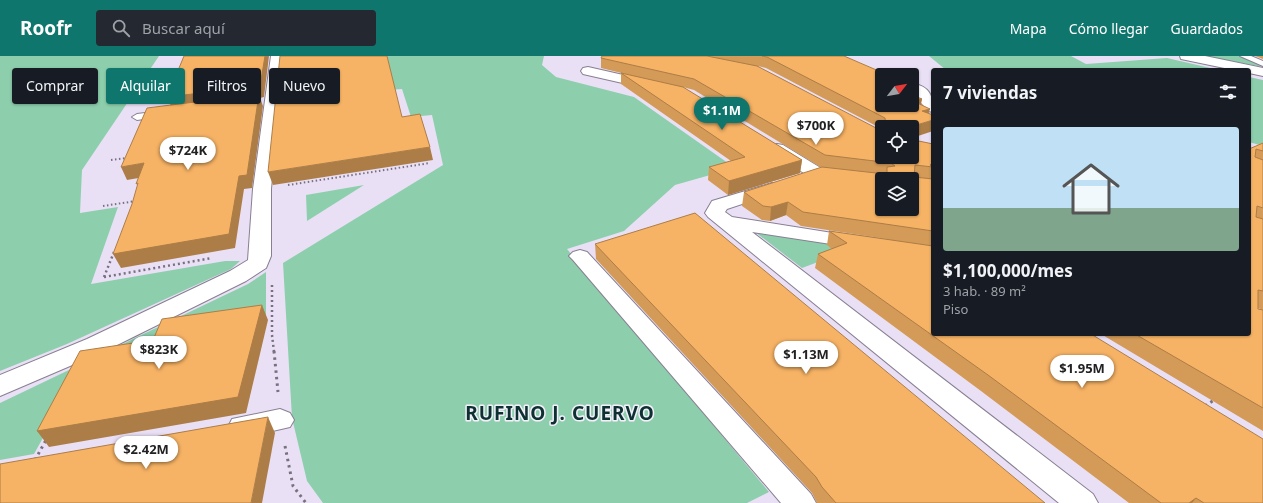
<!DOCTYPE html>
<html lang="es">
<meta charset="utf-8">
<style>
body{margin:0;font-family:"Noto Sans",sans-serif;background:#242831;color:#f1f3f6;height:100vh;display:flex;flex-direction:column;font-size:15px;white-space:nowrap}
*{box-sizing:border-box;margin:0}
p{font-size:13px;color:#9ea1a6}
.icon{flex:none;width:22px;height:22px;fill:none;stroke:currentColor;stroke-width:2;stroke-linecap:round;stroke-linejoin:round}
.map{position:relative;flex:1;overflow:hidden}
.details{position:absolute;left:931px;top:12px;width:320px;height:268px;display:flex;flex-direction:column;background:#171b24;border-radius:4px;box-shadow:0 1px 3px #0004}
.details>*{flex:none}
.top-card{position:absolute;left:12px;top:12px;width:380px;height:36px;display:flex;gap:8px}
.needle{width:26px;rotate:59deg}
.fabs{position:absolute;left:875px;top:12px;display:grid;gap:8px}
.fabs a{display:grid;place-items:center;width:44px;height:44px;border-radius:4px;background:#171b24;box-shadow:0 1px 3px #0004;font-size:20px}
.price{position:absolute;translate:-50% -34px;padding:0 9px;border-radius:14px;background:#fff;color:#222;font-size:13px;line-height:26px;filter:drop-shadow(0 1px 2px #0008)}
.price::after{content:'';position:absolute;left:50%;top:24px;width:12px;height:9px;margin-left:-6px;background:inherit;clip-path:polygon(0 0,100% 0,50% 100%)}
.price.on{background:#0f766e;color:#fff}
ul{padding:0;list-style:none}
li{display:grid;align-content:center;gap:8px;height:212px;padding:0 12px}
li span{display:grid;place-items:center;height:124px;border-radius:4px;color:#555}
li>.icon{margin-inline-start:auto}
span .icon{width:72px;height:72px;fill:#fffc;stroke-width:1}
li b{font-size:17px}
h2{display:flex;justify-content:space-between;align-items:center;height:48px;padding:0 12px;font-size:17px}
.pill{padding:0 14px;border-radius:4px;background:#171b24;box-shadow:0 1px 3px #0004;font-size:14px;line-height:36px}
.pill.on{background:#0f766e;color:#fff}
header{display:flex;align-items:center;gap:24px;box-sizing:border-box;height:56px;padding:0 20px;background:#0f766e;color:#fff}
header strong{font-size:19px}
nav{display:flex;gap:22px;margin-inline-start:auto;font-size:14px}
.search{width:280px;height:36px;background:#242831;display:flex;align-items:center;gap:10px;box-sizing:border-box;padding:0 14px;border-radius:4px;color:#9ea1a6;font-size:15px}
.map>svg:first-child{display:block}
.green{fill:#8dcfad}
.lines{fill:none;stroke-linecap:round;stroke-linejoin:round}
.lane-casing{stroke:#887f92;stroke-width:2}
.street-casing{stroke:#887f92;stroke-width:2}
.path-far2{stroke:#77717f;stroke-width:2;stroke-dasharray:1.5 2.5;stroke-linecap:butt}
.path-far1{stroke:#77717f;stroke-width:2.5;stroke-dasharray:2 3;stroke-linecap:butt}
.path{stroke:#77717f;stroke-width:3;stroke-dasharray:2.5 4;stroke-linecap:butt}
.lane{fill:#fff;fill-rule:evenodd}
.street{fill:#fff;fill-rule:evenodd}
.wall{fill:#d49a57;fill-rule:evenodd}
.shaded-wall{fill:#ad7d47}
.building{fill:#f7b365;stroke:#ad7d47;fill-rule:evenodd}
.labels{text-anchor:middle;stroke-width:3;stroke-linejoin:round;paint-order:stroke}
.near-district-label{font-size:19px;font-weight:bold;letter-spacing:1px;fill:#0d3030;stroke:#f5effc}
</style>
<header>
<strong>Roofr</strong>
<div class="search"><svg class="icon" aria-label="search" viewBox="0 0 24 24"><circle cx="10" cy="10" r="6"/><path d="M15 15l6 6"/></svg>Buscar aquí</div>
<nav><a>Mapa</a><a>Cómo llegar</a><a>Guardados</a></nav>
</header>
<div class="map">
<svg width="1263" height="447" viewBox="0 0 1263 447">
<rect width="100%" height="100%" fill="#eae0f6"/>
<!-- green -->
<g class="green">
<path d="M0,0H159L82,114L80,157L118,151L91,228L225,205H240L231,213L67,288L0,315Z"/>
<path d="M382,0H544L542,9L556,21L634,41L735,112L675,129L624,175L567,193L769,436L747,447H323L307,425L292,362L283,207L443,109L432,59L411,61L402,33L388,34Z"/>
<path d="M929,0H1071L1086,8L1167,2L1219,14H946Z"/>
<path d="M1205,0H1240L1263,11Z"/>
<path d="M1249,21L1263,24V90L1249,86Z"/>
<path d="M364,129L307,165L306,139Z"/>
<path d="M758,174L858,191L802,212L755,176Z"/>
<path d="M266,216V261L158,297L110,294L248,228Z"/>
<path d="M71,313L79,317L34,398L0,404V347Z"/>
</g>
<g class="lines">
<!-- lane casing -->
<g class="lane-casing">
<g id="lane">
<path d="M1240,0H1251L1263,5V10Z"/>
<path d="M162,55L167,58L165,60L137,64L132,61L137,58Z"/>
</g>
</g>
<!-- street casing -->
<g class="street-casing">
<g id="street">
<path d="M271,0H283L271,133V200L266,212L246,225L105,295L0,340V319L87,283L230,215L248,204L253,133Z"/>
<path d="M1180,0H1205L1263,12V20L1249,17V14H1234L1181,3Z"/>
<path d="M588,11L654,26L656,29L654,32L649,33L583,18L581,15L583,12Z"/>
<path d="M912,27C930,31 933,39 933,56L928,55L912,36Z"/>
<path d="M777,88L783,89L824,114L827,118L824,122L818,123L812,122L771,97L769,93L771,89Z"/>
<path d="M772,127L778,128L781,132L778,136L727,153L725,156L732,161L864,182L867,186L864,190L857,192L752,176L1093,438L1098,447H1059L708,161L705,157L712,145Z"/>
<path d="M580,194L587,196L811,438L816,447H781L573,204L569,200L573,196Z"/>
<path d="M280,353L290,357L294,364L290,371L242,382L232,379L228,371L232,363Z"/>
</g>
</g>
<!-- path-far2 -->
<g class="path-far2">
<path d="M111,104L126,102"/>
<path d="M288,129L430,107"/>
<path d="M103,150L136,145"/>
</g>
<!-- path-far1 -->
<g class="path-far1">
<path d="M104,221L212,202"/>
<path d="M104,221L114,196"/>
<path d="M272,229V279L274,296"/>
</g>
<!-- path -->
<g class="path">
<path d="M274,295L278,336"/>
<path d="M1205,350L1214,344"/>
<path d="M285,390L293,430L306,447"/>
<path d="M35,404L46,384"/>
</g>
<!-- lane -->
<use href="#lane" class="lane"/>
<!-- street -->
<use href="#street" class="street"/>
</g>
<!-- wall -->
<g class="wall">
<path d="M708,0H844L882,49L922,43L914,81V84L933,88V119L932,120L931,123H933V278L1263,447H1129L981,335L815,212L818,198L832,193L827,189L829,175L894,184L801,170L786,159L770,165L762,164L742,150L744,136L822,112L694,34L683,31L802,104L800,117L728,139L708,124L709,111L731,105L621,28V17L658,26L601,12V2ZM758,10L766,12L882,73V71H912L882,101Z"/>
<path d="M1255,0H1263V3Z"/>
<path d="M1263,87V254L1258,252V253L1263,254V375L1101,278H1249V93Z"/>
<path d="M595,188L1045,447H817L812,437L596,203Z"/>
</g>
<!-- shaded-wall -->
<g class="shaded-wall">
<path d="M265,0H269L264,41L260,42L263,50L252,132L244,133L235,192L121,212L113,198L239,120L172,52L167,41Z"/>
<path d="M922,43L919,55L913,45Z"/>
<path d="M930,53L926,65L922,55Z"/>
<path d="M933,64V75L912,82V71H910Z"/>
<path d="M430,91L433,104L273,129L268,116Z"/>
<path d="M802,104L800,117L728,139L729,125Z"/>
<path d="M144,107L150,120L127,124L121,111Z"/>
<path d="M788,146L786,159L770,165L771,151Z"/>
<path d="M262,249L268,264L246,357L49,391L37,375Z"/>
<path d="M268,361L275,377L262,447H251Z"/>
<path d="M1196,442L1192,447H1189Z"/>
</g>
<!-- building -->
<g class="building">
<path d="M184,0H265L260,30L167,41Z"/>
<path d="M280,0H387L402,61L420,58L430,91L268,116Z"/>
<path d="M602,0H707L757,10L878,73L882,74V101H912V74L914,75V84L933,88V107L930,109L933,111L915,109L914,121L933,123V175L803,156L788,146L771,151L763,150L744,136L822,111L885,118L887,117V111L895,110L891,107L825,99L694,23L601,2ZM882,123H912V153H882Z"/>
<path d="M762,0H844L888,19H882V49H912V39L922,43L913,45L930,53L922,55L933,59V64L910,71H886L885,62L767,1Z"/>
<path d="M621,17L683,31L802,104L729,125L709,111L745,101Z"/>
<path d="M259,38L247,119L239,120L229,178L113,198L132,148L138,127L136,128L144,107L121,111L147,52Z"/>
<path d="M1263,87V95L1256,93L1255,101L1263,104V152L1257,150L1256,161L1263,163V235L1258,234V253L1263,254V352L1135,278H1249V93Z"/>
<path d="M695,157L1045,447H836L822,431L816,421L595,188Z"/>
<path d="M829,175L933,190V278H1091L1263,383V447H1204L1196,442L1189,447H1161L988,319L818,198L847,187Z"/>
<path d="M262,249L238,341L37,375L80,295L153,284L162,263Z"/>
<path d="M268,361L251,447H0V408Z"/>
</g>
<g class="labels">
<!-- near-district labels -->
<g class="near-district-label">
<text x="560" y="364">RUFINO J. CUERVO</text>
</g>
</g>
</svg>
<div class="fabs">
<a><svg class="needle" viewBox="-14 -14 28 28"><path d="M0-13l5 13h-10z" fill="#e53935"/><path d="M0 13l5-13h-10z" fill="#9ea1a6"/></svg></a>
<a><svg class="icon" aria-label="locate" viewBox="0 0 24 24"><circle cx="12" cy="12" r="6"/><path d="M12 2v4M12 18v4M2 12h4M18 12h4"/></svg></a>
<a><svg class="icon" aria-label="layers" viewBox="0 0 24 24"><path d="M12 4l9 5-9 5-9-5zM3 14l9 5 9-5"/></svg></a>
</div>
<b class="price on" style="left:722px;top:75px">$1.1M</b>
<b class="price" style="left:816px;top:90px">$700K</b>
<b class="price" style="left:188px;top:115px">$724K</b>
<b class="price" style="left:159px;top:314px">$823K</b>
<b class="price" style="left:806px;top:319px">$1.13M</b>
<b class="price" style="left:1082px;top:333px">$1.95M</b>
<b class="price" style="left:146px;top:414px">$2.42M</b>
<div class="top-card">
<a class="pill">Comprar</a>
<a class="pill on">Alquilar</a>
<a class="pill">Filtros</a>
<a class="pill">Nuevo</a>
</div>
<section class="details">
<h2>7 viviendas<svg class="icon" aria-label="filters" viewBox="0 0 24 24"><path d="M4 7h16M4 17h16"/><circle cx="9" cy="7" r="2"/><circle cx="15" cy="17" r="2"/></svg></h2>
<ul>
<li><span style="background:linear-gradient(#bfe0f5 65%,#7fa58c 0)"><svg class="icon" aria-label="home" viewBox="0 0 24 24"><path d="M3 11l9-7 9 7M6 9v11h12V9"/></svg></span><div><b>$1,100,000/mes</b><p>3 hab. · 89 m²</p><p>Piso</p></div></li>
</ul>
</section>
</div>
